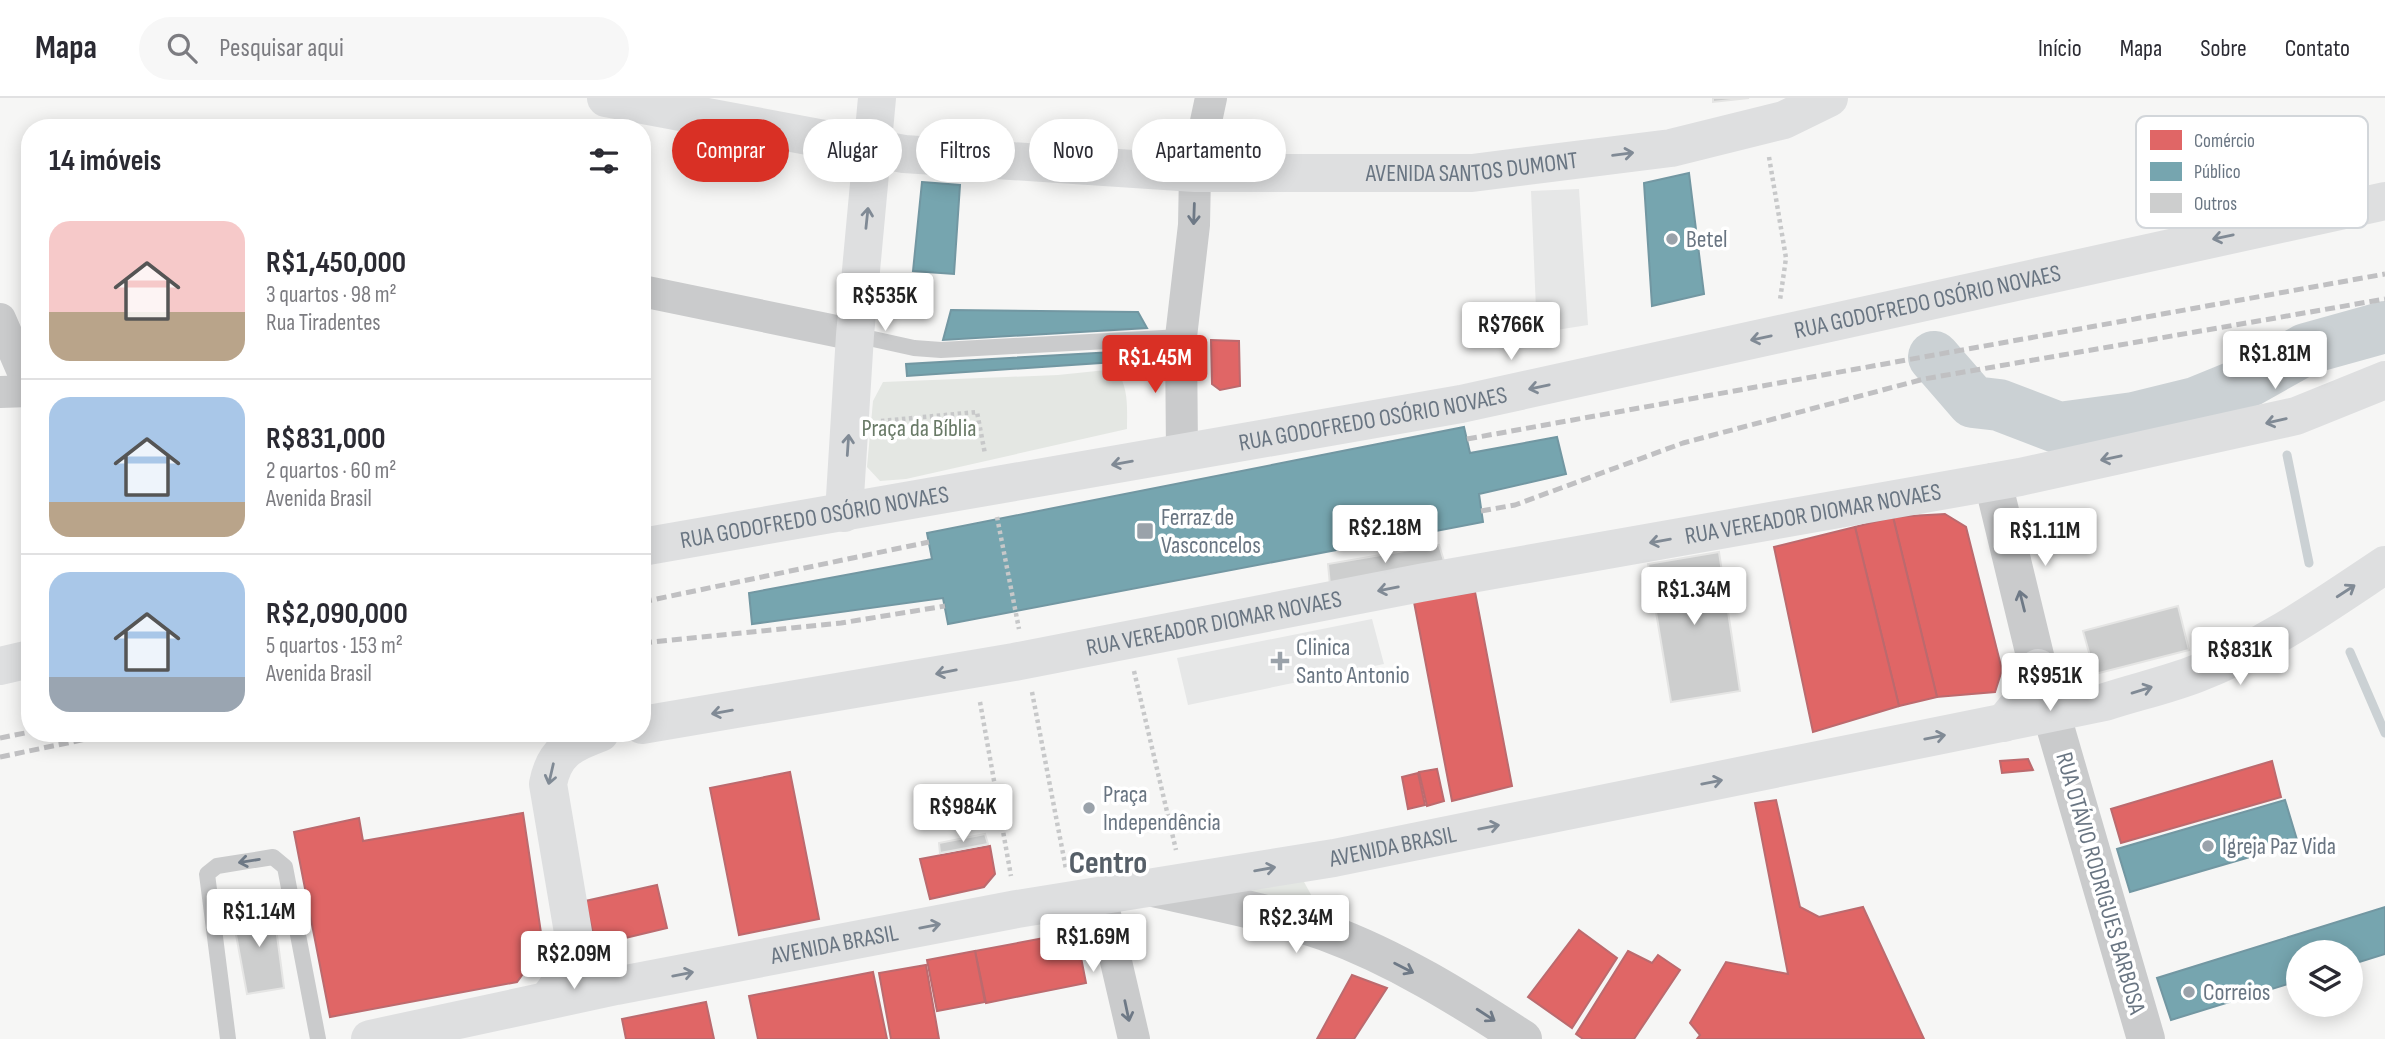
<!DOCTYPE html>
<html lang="pt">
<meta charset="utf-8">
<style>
body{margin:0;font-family:"Sofia Sans Condensed",sans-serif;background:#f7f7f7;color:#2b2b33;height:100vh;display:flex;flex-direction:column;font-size:26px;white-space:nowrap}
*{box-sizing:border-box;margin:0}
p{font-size:23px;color:#7c7c81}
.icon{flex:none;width:38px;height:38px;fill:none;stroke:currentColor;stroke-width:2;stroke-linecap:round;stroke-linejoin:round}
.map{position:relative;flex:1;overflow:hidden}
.drawer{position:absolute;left:21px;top:21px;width:630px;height:623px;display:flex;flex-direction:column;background:#fff;border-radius:28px;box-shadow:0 4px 18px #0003}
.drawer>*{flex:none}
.hud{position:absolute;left:672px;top:21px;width:665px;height:63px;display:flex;gap:14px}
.fabs{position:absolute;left:2286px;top:842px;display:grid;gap:14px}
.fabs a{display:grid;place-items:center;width:77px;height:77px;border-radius:50%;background:#fff;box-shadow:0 4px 18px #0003;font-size:35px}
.price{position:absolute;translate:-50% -60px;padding:0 16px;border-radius:7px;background:#fff;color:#222;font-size:23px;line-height:46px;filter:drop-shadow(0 2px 4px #0008)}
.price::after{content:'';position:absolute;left:50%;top:42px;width:21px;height:16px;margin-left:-10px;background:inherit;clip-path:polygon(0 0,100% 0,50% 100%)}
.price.current{background:#d93025;color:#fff}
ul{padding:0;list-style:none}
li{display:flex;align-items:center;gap:21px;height:175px;padding:0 28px}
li+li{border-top:2px solid #e1e1e2}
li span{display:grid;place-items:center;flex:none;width:196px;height:140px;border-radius:21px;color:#555}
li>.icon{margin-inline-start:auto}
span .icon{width:84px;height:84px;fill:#fffc;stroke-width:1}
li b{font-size:30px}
h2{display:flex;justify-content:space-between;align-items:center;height:84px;padding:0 28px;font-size:30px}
.pill{padding:0 24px;border-radius:32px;background:#fff;box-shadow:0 4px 18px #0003;font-size:24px;line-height:63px}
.pill.current{background:#d93025;color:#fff}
header{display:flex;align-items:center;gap:42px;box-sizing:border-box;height:98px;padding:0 35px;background:#fff;border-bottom:2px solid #e1e1e2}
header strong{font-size:33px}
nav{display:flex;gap:38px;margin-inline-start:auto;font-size:24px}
.search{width:490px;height:63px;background:#f7f7f7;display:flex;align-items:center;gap:18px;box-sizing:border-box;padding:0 24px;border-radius:38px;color:#7c7c81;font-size:26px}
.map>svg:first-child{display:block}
.built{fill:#e6e7e7}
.green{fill:#e4e7e3}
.shops{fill:#e06666;stroke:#bc6a6e;stroke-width:2}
.public{fill:#76a5af;stroke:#7297a2;stroke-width:2}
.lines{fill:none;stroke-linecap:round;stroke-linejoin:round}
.stream{stroke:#cbd1d4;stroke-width:9}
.river{stroke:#cbd1d4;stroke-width:52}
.building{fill:#cdcece;stroke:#e5e5e4;stroke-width:2}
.path{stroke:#c7c8c9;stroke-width:4.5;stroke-dasharray:3.5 3.5;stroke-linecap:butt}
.service{stroke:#cacbcc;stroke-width:16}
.minor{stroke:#cacbcc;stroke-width:32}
.tertiary{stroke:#cacbcc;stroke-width:38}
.secondary{stroke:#dedfe0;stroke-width:38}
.rail{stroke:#c0c0c2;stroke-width:5;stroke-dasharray:10 5;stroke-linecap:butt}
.oneway{stroke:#808a95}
.oneway2{stroke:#6e7986}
.poi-dot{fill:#9aa2aa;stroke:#fff;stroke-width:2.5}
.labels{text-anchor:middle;stroke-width:7;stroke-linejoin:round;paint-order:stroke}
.street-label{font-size:24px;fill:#697582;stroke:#fff}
.poi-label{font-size:24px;fill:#697582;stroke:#fff;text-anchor:start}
.park-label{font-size:24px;fill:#697a67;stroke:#fff}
.district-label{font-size:32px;font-weight:bold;fill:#565f68;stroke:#fff}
.key{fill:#fff;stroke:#d2d6da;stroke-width:2}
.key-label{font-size:19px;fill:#697582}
</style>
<header>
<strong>Mapa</strong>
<div class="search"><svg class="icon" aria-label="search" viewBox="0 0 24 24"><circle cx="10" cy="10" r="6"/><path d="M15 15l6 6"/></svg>Pesquisar aqui</div>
<nav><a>Início</a><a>Mapa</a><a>Sobre</a><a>Contato</a></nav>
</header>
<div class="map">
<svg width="2385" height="941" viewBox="0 0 2385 941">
<rect width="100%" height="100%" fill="#f6f6f5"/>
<!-- built -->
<g class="built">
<path d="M1579,91L1588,227L1537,235L1531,93Z"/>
<path d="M1372,521L1384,566L1188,607L1177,560Z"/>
</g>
<!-- green -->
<g class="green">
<path d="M1116,271C1129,290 1127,309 1127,331L906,381L880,383L867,369L873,303L883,284L1058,277Z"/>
<path d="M1303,782L1322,817L1236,794Z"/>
</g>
<!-- shops -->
<g class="shops">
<path d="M1211,242L1239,243L1240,288L1220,292L1212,286Z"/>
<path d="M1945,416L1966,429L2002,572L1995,594L1937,599L1893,419Z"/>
<path d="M1893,419L1937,599L1899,608L1855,429Z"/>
<path d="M1855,429L1899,608L1813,634L1774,449Z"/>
<path d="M1475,494L1512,688L1452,703L1414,504Z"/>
<path d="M2028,661L2033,672L2002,675L2000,663Z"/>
<path d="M2272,663L2281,699L2121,745L2111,711Z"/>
<path d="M1437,671L1444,703L1427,708L1419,674Z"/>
<path d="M790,674L819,821L739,837L710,690Z"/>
<path d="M1418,675L1425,707L1408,711L1402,679Z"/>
<path d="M1776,702L1800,809L1819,819L1863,809L1924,941H1697L1700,937L1690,925L1726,864L1788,876L1755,705Z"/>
<path d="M523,715L543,848L517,884L330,919L294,734L359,720L363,743Z"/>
<path d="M990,748L995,776L984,789L930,801L920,761Z"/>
<path d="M657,787L667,830L596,847L585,803Z"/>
<path d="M1579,832L1617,860L1572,930L1528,899Z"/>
<path d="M1076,834L1086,885L986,905L975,853Z"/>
<path d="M975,853L985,904L937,913L927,862Z"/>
<path d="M1628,853L1652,865L1658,857L1680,872L1634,941H1583L1576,936Z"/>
<path d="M926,867L939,941H891L879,875Z"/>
<path d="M873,874L887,941H758L749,898Z"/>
<path d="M1352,877L1387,890L1354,941H1317Z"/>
<path d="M706,904L714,941H626L622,921Z"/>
</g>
<!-- public -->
<g class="public">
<path d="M1689,75L1704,196L1652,208L1644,85Z"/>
<path d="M922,84L960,87L954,176L913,173Z"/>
<path d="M951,212L1138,214L1147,230L943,242Z"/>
<path d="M1113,254L1115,264L907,278L906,266Z"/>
<path d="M1464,329L1470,355L1557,339L1566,376L1479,396L1483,424L948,526L943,500L752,526L749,495L932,461L927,435Z"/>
<path d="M2285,702L2298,745L2130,794L2117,751Z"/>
<path d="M2385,809V856L2350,867V854H2298V883L2171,922L2157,880Z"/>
</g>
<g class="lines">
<!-- stream -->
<g class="stream">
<path d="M2287,357L2309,465"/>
<path d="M2350,554L2385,635"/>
</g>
<!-- river -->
<path class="river" d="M1934,259L1973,304L1999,307L2059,330L2134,320L2195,305L2249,283L2306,251L2385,229"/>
</g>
<!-- building -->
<g class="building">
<path d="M1713,0H1749L1713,4Z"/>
<path d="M1439,447L1445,466L1330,487L1328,466Z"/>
<path d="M1719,454L1740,593L1671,604L1648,466Z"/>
<path d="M2178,508L2189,552L2095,576L2083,533Z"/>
<path d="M985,736L988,746L940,755L939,745Z"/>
<path d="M273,807L284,890L247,896L232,815Z"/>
</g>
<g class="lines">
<!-- path -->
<g class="path">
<path d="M1769,59L1786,160L1780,202"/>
<path d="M881,323L977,314L985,356"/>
<path d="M997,419L1019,531"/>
<path d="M1134,573L1176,752"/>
<path d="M1032,594L1066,771"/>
<path d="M980,604L1011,778"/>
</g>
<!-- service -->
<g class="service">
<path d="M855,237L914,250L941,252L1181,239"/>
<path d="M228,941L207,776L217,768L273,759L285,769L318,941"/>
</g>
<!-- minor -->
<g class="minor">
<path d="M642,193L855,237"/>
<path d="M0,221L30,290"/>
<path d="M0,294L30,293"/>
<path d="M1182,354L1181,239L1194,127L1195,75L1211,0"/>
<path d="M1101,799L1134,941"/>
</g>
<!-- tertiary -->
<g class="tertiary">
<path d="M1993,384L2038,570L2146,941"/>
<path d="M1153,790C1210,803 1270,814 1325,834C1396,860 1460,900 1523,941"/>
</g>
<!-- secondary -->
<g class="secondary">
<path id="s1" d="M606,0L904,56L1195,75H1472L1671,50L1784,22L1829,0"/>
<path d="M844,415L855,237L877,0"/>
<path id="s2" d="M642,449L1461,306L2385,103"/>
<path d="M0,568L30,561"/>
<path d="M2004,625L2027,596L2038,570"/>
<path id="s3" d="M642,627L1014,564L1420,485L2020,379L2296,318L2385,282"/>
<path d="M548,902L566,877L576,852L548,686C554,654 570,646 600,635"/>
<path id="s4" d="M370,941L616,888L1017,811L1334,760L2105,604C2135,594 2168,587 2198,575C2266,549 2325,507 2385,467"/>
</g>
<!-- rail -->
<g class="rail">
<path d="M1467,341L2385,176"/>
<path d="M1481,413L1515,407L1683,345L1924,281L2385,201"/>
<path d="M642,504L929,444"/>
<path d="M642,545L841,525L945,508"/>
<path d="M0,640L30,634"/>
<path d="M0,659L115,635"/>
</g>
</g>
<!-- one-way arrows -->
<defs><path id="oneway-shaft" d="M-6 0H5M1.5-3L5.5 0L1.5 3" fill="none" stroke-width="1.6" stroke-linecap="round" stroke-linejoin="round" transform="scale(1.75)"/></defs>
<g class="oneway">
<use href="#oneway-shaft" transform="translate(1623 56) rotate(-7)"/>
<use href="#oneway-shaft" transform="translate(867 120) rotate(-84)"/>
<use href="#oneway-shaft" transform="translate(2223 139) rotate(168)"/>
<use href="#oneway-shaft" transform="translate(1761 240) rotate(168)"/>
<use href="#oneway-shaft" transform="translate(1539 289) rotate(168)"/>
<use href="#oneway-shaft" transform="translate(2276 323) rotate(167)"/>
<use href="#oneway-shaft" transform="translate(848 347) rotate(-86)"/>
<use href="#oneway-shaft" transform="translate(2111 360) rotate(168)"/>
<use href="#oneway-shaft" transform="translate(1122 365) rotate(170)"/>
<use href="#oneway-shaft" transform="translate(1660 443) rotate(170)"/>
<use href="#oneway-shaft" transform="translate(1388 491) rotate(169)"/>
<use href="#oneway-shaft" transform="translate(2346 493) rotate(-33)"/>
<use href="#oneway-shaft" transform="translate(946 574) rotate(169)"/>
<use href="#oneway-shaft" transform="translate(2142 592) rotate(-17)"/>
<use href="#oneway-shaft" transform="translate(722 614) rotate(170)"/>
<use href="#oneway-shaft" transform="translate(1935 639) rotate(-11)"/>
<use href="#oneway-shaft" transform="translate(551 676) rotate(103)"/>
<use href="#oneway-shaft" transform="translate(1712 684) rotate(-11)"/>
<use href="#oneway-shaft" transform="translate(1489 729) rotate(-11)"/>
<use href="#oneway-shaft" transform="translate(1265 771) rotate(-10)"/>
<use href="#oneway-shaft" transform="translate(930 828) rotate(-11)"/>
<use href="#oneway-shaft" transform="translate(683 876) rotate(-11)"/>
</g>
<g class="oneway2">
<use href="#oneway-shaft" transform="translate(1194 116) rotate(92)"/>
<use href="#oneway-shaft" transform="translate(2022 503) rotate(-104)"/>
<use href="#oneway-shaft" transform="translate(249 763) rotate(171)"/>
<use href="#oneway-shaft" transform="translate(1404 870) rotate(27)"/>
<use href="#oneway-shaft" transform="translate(1127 913) rotate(78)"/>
<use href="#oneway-shaft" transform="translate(1486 917) rotate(33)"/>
</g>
<!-- markers -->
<g class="poi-dot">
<circle cx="1672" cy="141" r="7"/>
<rect x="1136" y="424" width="18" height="18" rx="3.5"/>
<path d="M1276.5 552.5h7v7h7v7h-7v7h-7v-7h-7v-7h7z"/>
<circle cx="1089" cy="710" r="7"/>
<circle cx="2208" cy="748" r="7"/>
<circle cx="2189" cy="894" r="7"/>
</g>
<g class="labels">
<!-- street labels -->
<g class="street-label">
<text dy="8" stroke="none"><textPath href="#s1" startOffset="872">AVENIDA SANTOS DUMONT</textPath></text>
<text dy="8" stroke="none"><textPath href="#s2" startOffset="1309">RUA GODOFREDO OSÓRIO NOVAES</textPath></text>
<text dy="8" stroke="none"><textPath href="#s2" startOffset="742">RUA GODOFREDO OSÓRIO NOVAES</textPath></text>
<text dy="8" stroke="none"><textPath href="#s3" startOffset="1190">RUA VEREADOR DIOMAR NOVAES</textPath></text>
<text dy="8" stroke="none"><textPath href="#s2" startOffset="175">RUA GODOFREDO OSÓRIO NOVAES</textPath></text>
<text dy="8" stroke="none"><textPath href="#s3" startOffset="581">RUA VEREADOR DIOMAR NOVAES</textPath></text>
<text dy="8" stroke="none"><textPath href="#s4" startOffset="1041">AVENIDA BRASIL</textPath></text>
<text transform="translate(2101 785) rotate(74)" y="8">RUA OTÁVIO RODRIGUES BARBOSA</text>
<text dy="8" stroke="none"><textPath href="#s4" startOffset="474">AVENIDA BRASIL</textPath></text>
</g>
<!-- poi labels -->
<g class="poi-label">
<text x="1686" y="149">Betel</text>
<text x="1161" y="427">Ferraz de<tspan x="1161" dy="28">Vasconcelos</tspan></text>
<text x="1296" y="557">Clinica<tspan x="1296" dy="28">Santo Antonio</tspan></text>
<text x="1103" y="704">Praça<tspan x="1103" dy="28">Independência</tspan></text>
<text x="2222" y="756">Igreja Paz Vida</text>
<text x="2203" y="902">Correios</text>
</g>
<!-- park labels -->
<g class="park-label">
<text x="919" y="338">Praça da Bíblia</text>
</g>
<!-- district labels -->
<g class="district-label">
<text x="1108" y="775">Centro</text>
</g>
</g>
<!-- legend -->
<rect x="2136" y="18" width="232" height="112" rx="10" class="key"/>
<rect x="2150" y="32" width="32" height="20" fill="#e06666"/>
<rect x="2150" y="64" width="32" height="19" fill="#76a5af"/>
<rect x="2150" y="95" width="32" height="20" fill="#cdcece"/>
<g class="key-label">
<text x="2194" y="49">Comércio</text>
<text x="2194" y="80">Público</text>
<text x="2194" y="112">Outros</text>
</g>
</svg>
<div class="fabs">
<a><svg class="icon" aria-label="layers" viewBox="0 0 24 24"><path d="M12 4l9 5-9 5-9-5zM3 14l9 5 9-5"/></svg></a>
</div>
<b class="price" style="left:885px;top:235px">R$535K</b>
<b class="price" style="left:1511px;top:264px">R$766K</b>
<b class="price" style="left:2275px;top:293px">R$1.81M</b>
<b class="price current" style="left:1155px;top:297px">R$1.45M</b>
<b class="price" style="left:1385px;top:467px">R$2.18M</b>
<b class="price" style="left:2045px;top:470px">R$1.11M</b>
<b class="price" style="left:1694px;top:529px">R$1.34M</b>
<b class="price" style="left:2240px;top:589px">R$831K</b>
<b class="price" style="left:2050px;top:615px">R$951K</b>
<b class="price" style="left:963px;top:746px">R$984K</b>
<b class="price" style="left:259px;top:851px">R$1.14M</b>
<b class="price" style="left:1296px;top:857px">R$2.34M</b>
<b class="price" style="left:1093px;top:876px">R$1.69M</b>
<b class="price" style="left:574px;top:893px">R$2.09M</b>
<div class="hud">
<a class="pill current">Comprar</a>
<a class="pill">Alugar</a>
<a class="pill">Filtros</a>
<a class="pill">Novo</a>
<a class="pill">Apartamento</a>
</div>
<section class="drawer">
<h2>14 imóveis<svg class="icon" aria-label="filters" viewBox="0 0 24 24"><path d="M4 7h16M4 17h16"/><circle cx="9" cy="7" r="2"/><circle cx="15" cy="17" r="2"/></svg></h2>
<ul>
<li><span style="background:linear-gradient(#f6c9c9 65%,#b9a48a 0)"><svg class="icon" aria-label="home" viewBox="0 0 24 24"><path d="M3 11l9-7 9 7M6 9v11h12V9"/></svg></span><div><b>R$1,450,000</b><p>3 quartos · 98 m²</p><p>Rua Tiradentes</p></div></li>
<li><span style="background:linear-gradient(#a9c7e8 75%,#b9a48a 0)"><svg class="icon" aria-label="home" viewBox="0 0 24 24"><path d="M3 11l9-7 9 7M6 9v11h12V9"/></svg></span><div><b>R$831,000</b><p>2 quartos · 60 m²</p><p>Avenida Brasil</p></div></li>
<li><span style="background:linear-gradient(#a9c7e8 75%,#9aa5b1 0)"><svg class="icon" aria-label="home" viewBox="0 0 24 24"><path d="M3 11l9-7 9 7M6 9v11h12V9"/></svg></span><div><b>R$2,090,000</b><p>5 quartos · 153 m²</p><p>Avenida Brasil</p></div></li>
</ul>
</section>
</div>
